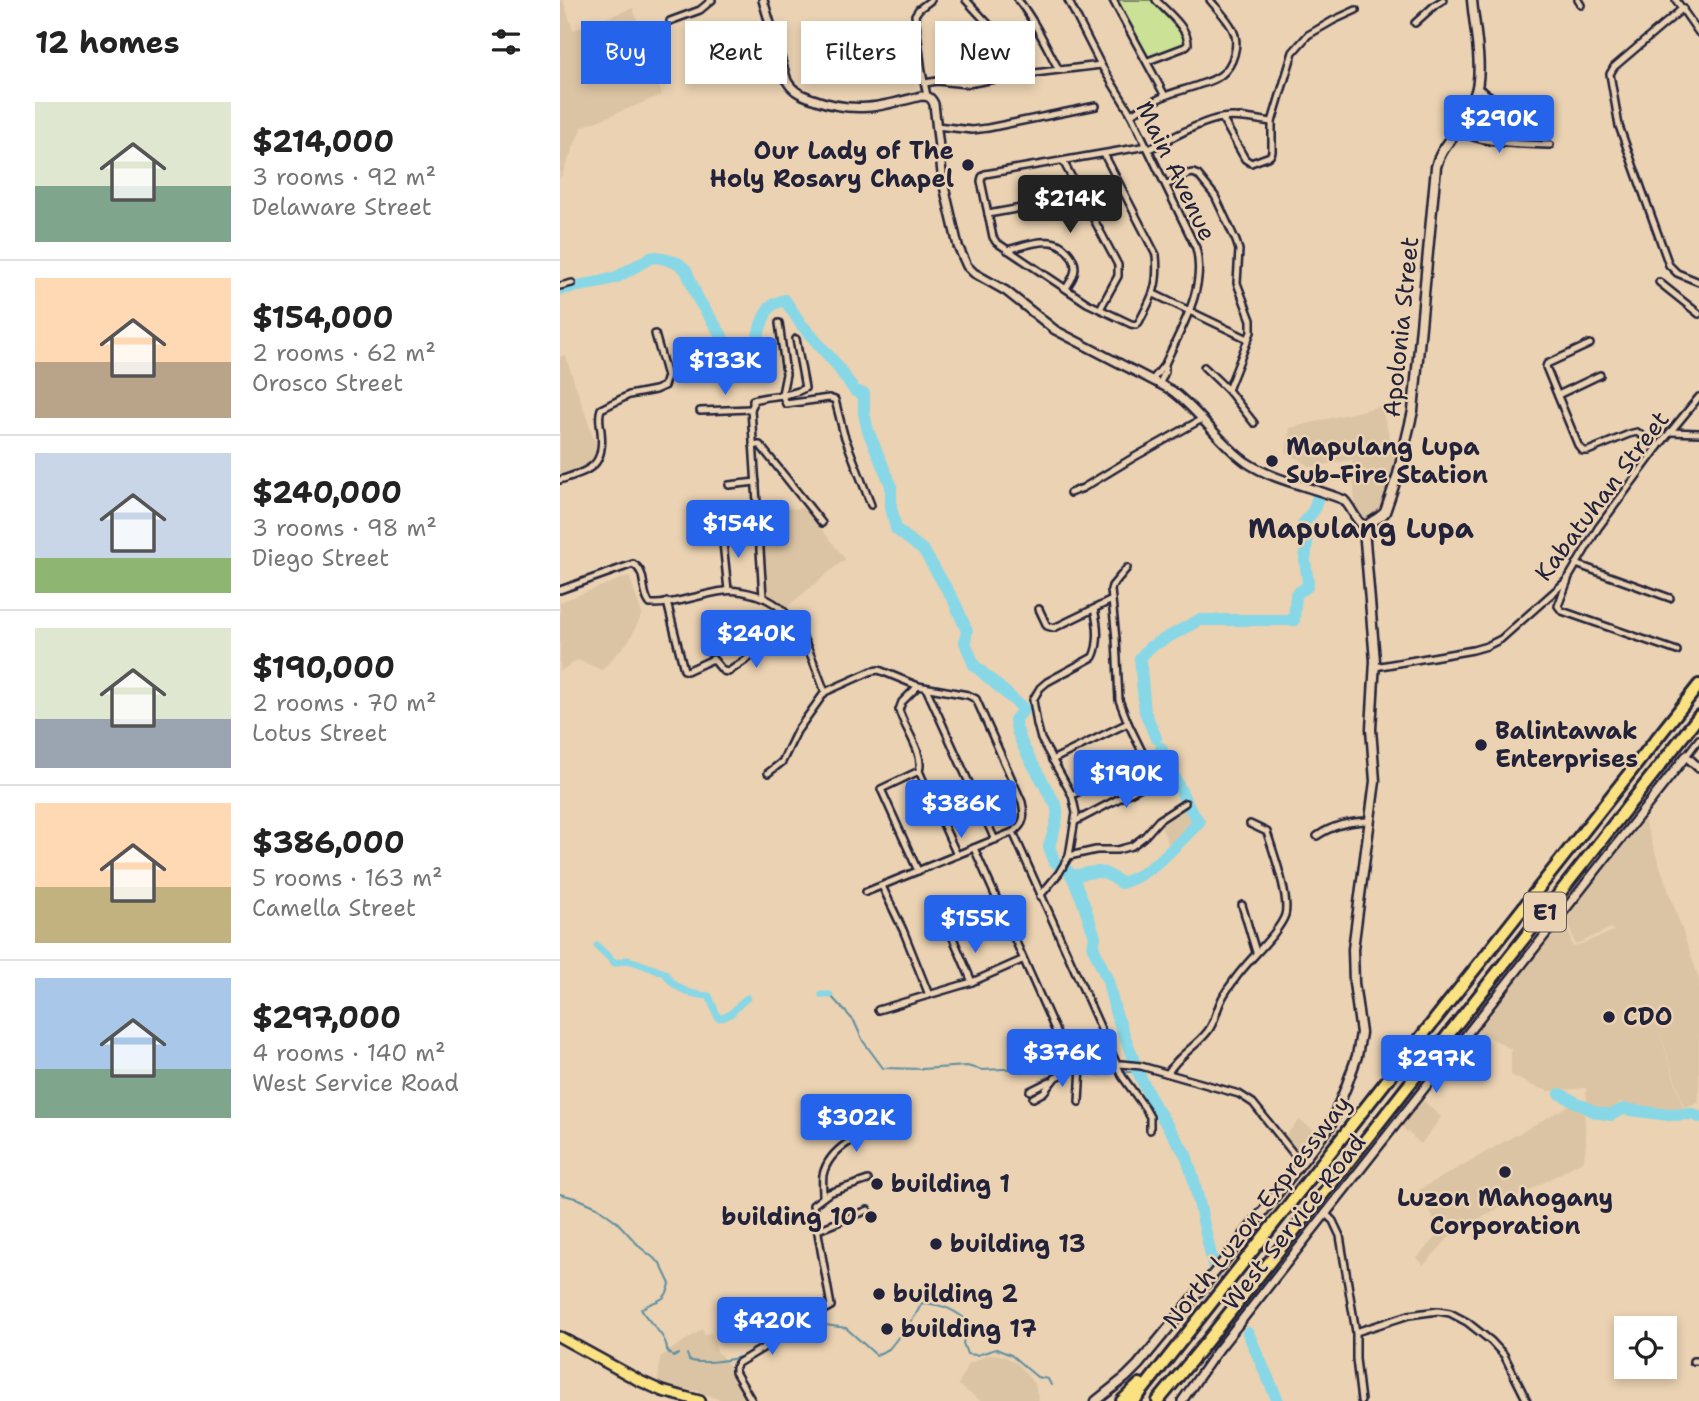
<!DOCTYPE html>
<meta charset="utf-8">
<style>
body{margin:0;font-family:"Shantell Sans",sans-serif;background:#f6f6f6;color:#222;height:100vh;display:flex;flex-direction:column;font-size:26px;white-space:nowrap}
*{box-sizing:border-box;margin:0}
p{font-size:23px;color:#767676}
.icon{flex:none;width:38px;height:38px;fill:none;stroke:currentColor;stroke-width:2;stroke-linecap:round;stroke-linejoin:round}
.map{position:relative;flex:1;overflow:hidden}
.drawer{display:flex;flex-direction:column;background:#fff;width:560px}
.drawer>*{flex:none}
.banner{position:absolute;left:21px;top:21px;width:665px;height:63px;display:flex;gap:14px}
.tools{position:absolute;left:1054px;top:1316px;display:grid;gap:14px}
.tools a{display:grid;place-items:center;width:63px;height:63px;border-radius:0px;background:#fff;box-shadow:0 4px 10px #0003;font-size:35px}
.price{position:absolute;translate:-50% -60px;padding:0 16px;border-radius:7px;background:#2563eb;color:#fff;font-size:23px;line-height:46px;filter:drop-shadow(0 2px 4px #0008)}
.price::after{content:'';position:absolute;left:50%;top:42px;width:21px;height:16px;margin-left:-10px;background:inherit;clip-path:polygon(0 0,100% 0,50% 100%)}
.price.selected{background:#222;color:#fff}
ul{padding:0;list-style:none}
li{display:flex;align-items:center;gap:21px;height:175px;padding:0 35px}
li+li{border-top:2px solid #e0e0e0}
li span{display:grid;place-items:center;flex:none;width:196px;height:140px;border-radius:0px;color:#555}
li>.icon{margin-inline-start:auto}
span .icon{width:84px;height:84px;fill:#fffc;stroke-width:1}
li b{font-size:30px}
h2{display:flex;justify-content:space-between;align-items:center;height:84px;padding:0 35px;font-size:30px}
.tag{padding:0 24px;border-radius:0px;background:#fff;box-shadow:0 4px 10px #0003;font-size:24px;line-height:63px}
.tag.selected{background:#2563eb;color:#fff}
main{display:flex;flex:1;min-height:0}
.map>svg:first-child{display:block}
.built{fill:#dbc4a3}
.green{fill:#cbe196;stroke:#768268;stroke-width:2}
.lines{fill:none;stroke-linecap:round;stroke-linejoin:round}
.stream{stroke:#5f8fa2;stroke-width:2}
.canal{stroke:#88d7e6;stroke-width:7}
.river{stroke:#88d7e6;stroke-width:12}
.pedestrian-casing{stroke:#22223b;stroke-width:10}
.minor-casing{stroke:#22223b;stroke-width:10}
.tertiary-casing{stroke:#22223b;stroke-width:12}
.secondary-casing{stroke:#22223b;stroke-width:13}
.primary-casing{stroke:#22223b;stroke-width:14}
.motorway-casing{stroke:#22223b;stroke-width:16}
.pedestrian{stroke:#ead2b2;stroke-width:4.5}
.minor{stroke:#ead2b2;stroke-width:5}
.tertiary{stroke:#ead2b2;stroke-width:7}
.secondary{stroke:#ead2b2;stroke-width:8}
.primary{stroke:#fae181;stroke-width:9}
.motorway{stroke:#fae181;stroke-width:10}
.poi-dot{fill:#22223b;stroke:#ead2b2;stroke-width:2.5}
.labels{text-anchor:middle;stroke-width:5;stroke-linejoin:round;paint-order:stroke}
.shield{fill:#ead2b2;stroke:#5e575f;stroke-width:2}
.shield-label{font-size:23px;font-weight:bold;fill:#22223b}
.poi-label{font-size:24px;font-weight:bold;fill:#22223b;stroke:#ead2b2;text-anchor:start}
.street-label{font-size:24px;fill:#22223b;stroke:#ead2b2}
.quarter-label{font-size:28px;font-weight:bold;fill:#22223b;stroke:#ead2b2}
</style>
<main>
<section class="drawer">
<h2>12 homes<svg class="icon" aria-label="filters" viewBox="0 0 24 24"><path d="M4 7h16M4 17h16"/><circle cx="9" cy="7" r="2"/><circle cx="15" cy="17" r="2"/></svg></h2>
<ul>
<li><span style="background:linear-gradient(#dfe7d0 60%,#7fa58c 0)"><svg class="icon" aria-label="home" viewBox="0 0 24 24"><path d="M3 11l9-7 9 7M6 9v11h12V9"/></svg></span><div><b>$214,000</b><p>3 rooms · 92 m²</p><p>Delaware Street</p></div></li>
<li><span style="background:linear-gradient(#ffd9b3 60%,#b9a48a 0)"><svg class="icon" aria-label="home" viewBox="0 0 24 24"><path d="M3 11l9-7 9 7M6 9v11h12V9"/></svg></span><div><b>$154,000</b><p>2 rooms · 62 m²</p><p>Orosco Street</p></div></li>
<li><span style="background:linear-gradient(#c9d6e8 75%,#8fb573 0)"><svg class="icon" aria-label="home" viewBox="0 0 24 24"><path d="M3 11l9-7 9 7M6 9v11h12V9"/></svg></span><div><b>$240,000</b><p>3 rooms · 98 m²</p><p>Diego Street</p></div></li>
<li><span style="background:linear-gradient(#dfe7d0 65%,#9aa5b1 0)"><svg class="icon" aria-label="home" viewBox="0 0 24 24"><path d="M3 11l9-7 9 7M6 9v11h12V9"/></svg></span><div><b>$190,000</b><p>2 rooms · 70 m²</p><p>Lotus Street</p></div></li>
<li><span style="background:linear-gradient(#ffd9b3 60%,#c2b280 0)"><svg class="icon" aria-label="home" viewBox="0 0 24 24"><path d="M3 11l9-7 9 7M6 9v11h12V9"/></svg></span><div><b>$386,000</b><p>5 rooms · 163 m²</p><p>Camella Street</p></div></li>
<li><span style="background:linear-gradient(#a9c7e8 65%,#7fa58c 0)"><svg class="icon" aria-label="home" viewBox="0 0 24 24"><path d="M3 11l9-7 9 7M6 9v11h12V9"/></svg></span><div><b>$297,000</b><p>4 rooms · 140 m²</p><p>West Service Road</p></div></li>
</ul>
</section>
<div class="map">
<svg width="1139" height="1401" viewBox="0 0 1139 1401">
<rect width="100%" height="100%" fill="#ead2b2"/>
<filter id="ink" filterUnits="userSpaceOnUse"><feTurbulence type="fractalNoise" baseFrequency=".0143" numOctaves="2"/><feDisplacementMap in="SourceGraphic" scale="14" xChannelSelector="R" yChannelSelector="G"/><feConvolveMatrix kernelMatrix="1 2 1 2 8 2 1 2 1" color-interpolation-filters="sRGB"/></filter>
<g filter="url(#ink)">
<!-- built -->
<g class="built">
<path d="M0,0H3L13,30L73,8L102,95L22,127L0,179Z"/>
<path d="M5,355L37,448L32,459L25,465L0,475V357Z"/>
<path d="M821,406L833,449L841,448L823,512L796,520L792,460L749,467L740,459L726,453L730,428Z"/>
<path d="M245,508L285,559L227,607L207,597L201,510Z"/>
<path d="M69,576L82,614L70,639L42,670L18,660L0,671V602Z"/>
<path d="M626,806L637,822L611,850L600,824Z"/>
<path d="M1084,820L1139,979V1103L1124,1108L1088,994L1125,1114L1073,1110L1061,1102L1048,1113L1028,1108L1026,1088L989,1091L973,1086L951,1075V1049L913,1028L1005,919L1013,947L1054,931L1051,928L1015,945L1007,917Z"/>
<path d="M860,1097L881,1117L861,1144L840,1125Z"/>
<path d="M1013,1103L1024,1110L1026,1142L1024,1160L892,1234L864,1265L857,1258L880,1232L859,1190Z"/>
<path d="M739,1120L760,1134L741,1157L724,1138Z"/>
<path d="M143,1329L144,1335L151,1332L157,1351L174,1372L189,1401H164L137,1391L98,1384L100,1357Z"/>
<path d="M437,1354L446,1357L458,1364L466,1374L475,1385L479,1401H421L398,1385L409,1364L427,1355Z"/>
</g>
<!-- green -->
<g class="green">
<path d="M555,0H593L627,40V44L588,60Z"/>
<path d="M428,33L438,56L407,69L398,46Z"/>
</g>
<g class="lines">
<!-- stream -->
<g class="stream">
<path d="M270,995L294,1021L303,1041L323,1068L362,1069L407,1066L422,1070L467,1068L503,1071"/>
<path d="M563,1072H577"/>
<path d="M538,1075L557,1072"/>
<path d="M0,1194L19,1199L37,1207L56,1221L81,1248L100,1263L110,1284C105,1305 96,1298 81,1309C88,1323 107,1335 107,1350L113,1357L119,1354"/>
<path d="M245,1322L286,1328L316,1355L329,1349L355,1316L362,1303C379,1304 391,1308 404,1318L406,1332L403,1343L407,1354L417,1355L436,1349L451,1355L477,1377L488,1379L491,1385"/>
<path d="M222,1330L232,1324"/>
<path d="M127,1354L129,1360C141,1365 173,1360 186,1355"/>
</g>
<!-- canal -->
<g class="canal">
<path d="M37,946L55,963C59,962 62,961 66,960C72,960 96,970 105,973C114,989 131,995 149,996L158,1018C173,1018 176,1005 187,998"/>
<path d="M262,995H270"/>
</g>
<!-- river -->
<g class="river">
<path d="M0,289L35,283L57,277L90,258L97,257L118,263L126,270L138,299L162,336L163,353L168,365L179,369C201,353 195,326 210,307C213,303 220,302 225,300L241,324L275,363L295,391L304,394V413L308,431L331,485V507L336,529L364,551L394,601L407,631L405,642L414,665L464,709L455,720C459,747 478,770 489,794C492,798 496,804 497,809C499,819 492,837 489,846L494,861L500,866"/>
<path d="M596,738L585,712L580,658L590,647L639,620H734L736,594L747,587L748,582L745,561L747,541L743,524L754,510L759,493"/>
<path d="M508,871L512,876L522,899L535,937L533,947L548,981L555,1011L574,1061"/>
<path d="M512,876C536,872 540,867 561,883C589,876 619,843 639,822L627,804L601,748"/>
<path d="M576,1068L593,1103L626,1155L634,1181L653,1264"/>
<path d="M1000,1094L1035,1112L1051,1115L1063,1109L1109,1115L1133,1114L1139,1117"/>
<path d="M688,1333L718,1401"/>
</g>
<!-- pedestrian casing -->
<g class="pedestrian-casing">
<path id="pedestrian" d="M918,88L944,105L963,106"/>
</g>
<!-- minor casing -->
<g class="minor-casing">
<g id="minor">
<path d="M406,0L431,27L458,75"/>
<path d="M458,0C475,21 486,46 499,70"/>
<path d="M508,0L541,65L571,114L636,248C647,288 621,328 605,364V372L600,383"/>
<path d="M553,0L605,96"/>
<path d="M1018,0L1021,5"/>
<path d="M1116,0L1139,33"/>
<path d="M1123,8L1054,67L1050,74L1059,126L1109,265L1117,273L1139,282"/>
<path d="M110,21L140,10L152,0"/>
<path d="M855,23L875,5L883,0"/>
<path d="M588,61L625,47L628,44C629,29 606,11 596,0"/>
<path d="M365,83L377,81L407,84L458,75L541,65"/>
<path d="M367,96L362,72L355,15L359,9L371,0"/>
<path d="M571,114C582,108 593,101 605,96C616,91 629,89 641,84C648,82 656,79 661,75C673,66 680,44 673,30C668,19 658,10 650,0"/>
<path d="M662,118L685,159L691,163L710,156L712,152V122L733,52L748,35L774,20L796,10"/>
<path d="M376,126L412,130L428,128L536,106"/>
<path d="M897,130C927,146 957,143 990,145"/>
<path d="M589,149C609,140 640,121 662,118C678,115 696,120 712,122"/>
<path d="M544,154L596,255C599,285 593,296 579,322L576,325L571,324L527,303L436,242L433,237L421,181L422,177L425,174L587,146"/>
<path d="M503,161L558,265V276L540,309"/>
<path d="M606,185L628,174L633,173L638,175L655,196L676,241L679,250L677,283L691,320V332L668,390"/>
<path d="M428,214L522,197"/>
<path d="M447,250C460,247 477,240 491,242C502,243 515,256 515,268C515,276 510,282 506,288"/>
<path d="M1099,282L1139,314"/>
<path d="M0,286L12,283"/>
<path d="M594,294L688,339"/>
<path d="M219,323L226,374L222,394L226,404L269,398L275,400L284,435L311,505"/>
<path d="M1030,344L987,364L986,367L1018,445L1023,451H1028L1069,434L1077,432L1098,447"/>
<path d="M644,367L668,390L694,423"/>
<path d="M593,379L605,364"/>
<path d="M998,395L1040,375"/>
<path d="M140,411L191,409"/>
<path d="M1110,432L1139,433"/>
<path d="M193,445H200L262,523"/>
<path d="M0,480C30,470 45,467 41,431C40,423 38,417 41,409L69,395L95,390L104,386L107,376L95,334"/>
<path d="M169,485L196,482"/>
<path d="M510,493L523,488L571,459L642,419"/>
<path d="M161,510L197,508"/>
<path d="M162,533L168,590"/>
<path d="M1016,564L1110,598"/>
<path d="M567,568L552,586L551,590L556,639L559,700L568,723L596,780"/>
<path d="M1008,580L998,606L1002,611L1117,651"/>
<path d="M0,590L73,564C88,572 80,592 90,604C114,605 140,594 164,591C175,589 186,592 196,595C239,608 250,654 265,692"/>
<path d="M203,597L191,409L193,405V400C210,395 230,397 245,388L236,339"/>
<path d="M107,602L124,670L127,671L153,659L163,671L168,672L236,626"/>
<path d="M479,609L487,626L494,628L552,600"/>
<path d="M815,667L913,650L927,646L941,639L1004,583L1009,577L1038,528L1098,447L1139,397"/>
<path d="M358,686L342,702L339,710C344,728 365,754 359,771L397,855"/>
<path d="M366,688L435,840"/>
<path d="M1126,756L1139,739"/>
<path d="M492,760L568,723"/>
<path d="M208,773L222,762L237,731L265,692L312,671L319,670L358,686L408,695L416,699L462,802C465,815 465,824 453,832L306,892"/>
<path d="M512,795L585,758"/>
<path d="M516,821L604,775"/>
<path d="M453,832L562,1076L585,1108L590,1117V1130"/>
<path d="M757,836C773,825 790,821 810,821"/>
<path d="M414,848L509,1061L518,1065L530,1066L561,1064L581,1066L679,1094L693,1103L741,1163"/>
<path d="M509,856L536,850H557L572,846L585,836L599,820L625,803"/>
<path d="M358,871L321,789L359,771"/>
<path d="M322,886L343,930L369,995"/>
<path d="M480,896L499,873L509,856L516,813L512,795L481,739L477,724L473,700L480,688L487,682L533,657C540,642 538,625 534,609"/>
<path d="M682,905L696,952"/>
<path d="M393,938L412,982"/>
<path d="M318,1010L412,982L462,960"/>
<path d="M608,1073C618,1055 636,1047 648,1031C655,1022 656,1011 661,1001C664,993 670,986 675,979C687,961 719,933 725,915C730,897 713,852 707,832L690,824"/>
<path d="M470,1091L490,1081"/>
<path d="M473,1098L484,1092L495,1078L511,1070L518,1065"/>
<path d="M519,1102L521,1065"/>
<path d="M263,1197C263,1190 262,1182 263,1175C270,1143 311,1131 337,1120"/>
<path d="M765,1213L773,1221L780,1236L796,1332V1359L801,1401"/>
<path d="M258,1230L308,1210"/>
<path d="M796,1332L849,1315L878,1311L890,1313L907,1322L931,1341L944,1355L967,1401"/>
<path d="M1133,1361H1139"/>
<path d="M192,1401L175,1372V1368L178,1363L203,1348L220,1334L271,1306L253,1205L269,1193L308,1180"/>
</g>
</g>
<!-- tertiary casing -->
<g class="tertiary-casing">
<g id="tertiary">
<path d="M203,0L227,81C233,92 242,95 253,99C294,114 320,107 361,96C368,96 371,97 374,104L383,182L398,246L407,266L414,273L446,291L495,330L611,390C639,410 658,442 686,462C714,481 753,487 784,500C792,508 795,521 805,527"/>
<path d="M622,1401L655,1354L1126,756L1139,768"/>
</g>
</g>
<!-- secondary casing -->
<g class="secondary-casing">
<path id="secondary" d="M536,1401L566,1377L578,1365L664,1261L770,1126L786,1087L797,1056L801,1033L794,983L793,949L815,781L811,729L815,661L804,529C808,521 819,520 825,512L838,474L853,411L876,167C879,153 887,145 895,133C902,122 910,107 915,94C924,71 914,25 912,0"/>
</g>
<!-- primary casing -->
<g class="primary-casing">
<path id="primary" d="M0,1337L80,1381L102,1391L140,1401"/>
</g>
<!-- motorway casing -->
<g class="motorway-casing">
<g id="motorway">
<path d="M562,1401L580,1384"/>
<path d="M574,1401L1139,685"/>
<path d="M598,1401L645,1344L1139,716"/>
</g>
</g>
<!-- pedestrian -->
<use href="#pedestrian" class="pedestrian"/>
<!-- minor -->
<use href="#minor" class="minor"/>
<!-- tertiary -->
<use href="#tertiary" class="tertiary"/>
<!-- secondary -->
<use href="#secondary" class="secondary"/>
<!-- primary -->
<use href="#primary" class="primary"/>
<!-- motorway -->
<use href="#motorway" class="motorway"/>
</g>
</g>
<!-- markers -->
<g class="poi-dot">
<circle cx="408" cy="165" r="7"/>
<circle cx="712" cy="461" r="7"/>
<circle cx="921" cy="745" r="7"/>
<circle cx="1049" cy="1017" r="7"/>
<circle cx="945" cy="1172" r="7"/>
<circle cx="317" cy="1184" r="7"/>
<circle cx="311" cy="1217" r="7"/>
<circle cx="376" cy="1244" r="7"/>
<circle cx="319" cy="1294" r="7"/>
<circle cx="327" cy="1329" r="7"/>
</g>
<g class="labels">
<!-- shield labels -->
<rect class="shield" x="964" y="892.5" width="42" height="39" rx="5"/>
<g class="shield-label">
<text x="985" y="920">E1</text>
</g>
<!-- poi labels -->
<g class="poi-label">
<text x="394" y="159" text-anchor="end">Our Lady of The<tspan x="394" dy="28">Holy Rosary Chapel</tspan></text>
<text x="726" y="455">Mapulang Lupa<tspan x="726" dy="28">Sub-Fire Station</tspan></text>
<text x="935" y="739">Balintawak<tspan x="935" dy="28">Enterprises</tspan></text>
<text x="1063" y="1025">CDO</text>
<text x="331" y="1192">building 1</text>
<text x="945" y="1206" text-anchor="middle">Luzon Mahogany<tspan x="945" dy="28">Corporation</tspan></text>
<text x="297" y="1225" text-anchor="end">building 10</text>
<text x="390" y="1252">building 13</text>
<text x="333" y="1302">building 2</text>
<text x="341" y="1337">building 17</text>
</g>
<!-- street labels -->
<g class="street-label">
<text transform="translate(616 171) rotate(64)" y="8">Main Avenue</text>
<text transform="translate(841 327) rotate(-84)" y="8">Apolonia Street</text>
<text transform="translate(1042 496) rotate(-53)" y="8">Kabatuhan Street</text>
<text transform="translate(697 1212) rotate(-52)" y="8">North Luzon Expressway</text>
<text transform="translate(734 1222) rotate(-52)" y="8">West Service Road</text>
</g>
<!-- quarter labels -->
<g class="quarter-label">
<text x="801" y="538">Mapulang Lupa</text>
</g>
</g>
</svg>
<div class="tools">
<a><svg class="icon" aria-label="locate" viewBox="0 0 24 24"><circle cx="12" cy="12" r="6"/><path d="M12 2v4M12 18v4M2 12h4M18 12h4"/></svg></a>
</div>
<b class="price" style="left:939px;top:155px">$290K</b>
<b class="price selected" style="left:510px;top:235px">$214K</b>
<b class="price" style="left:165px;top:397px">$133K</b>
<b class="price" style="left:178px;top:560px">$154K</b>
<b class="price" style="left:196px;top:670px">$240K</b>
<b class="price" style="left:566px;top:810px">$190K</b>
<b class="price" style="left:401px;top:840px">$386K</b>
<b class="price" style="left:415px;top:955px">$155K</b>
<b class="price" style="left:502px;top:1089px">$376K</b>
<b class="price" style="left:876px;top:1095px">$297K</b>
<b class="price" style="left:296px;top:1154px">$302K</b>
<b class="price" style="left:212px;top:1357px">$420K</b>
<div class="banner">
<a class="tag selected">Buy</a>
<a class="tag">Rent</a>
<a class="tag">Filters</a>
<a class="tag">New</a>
</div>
</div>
</main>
